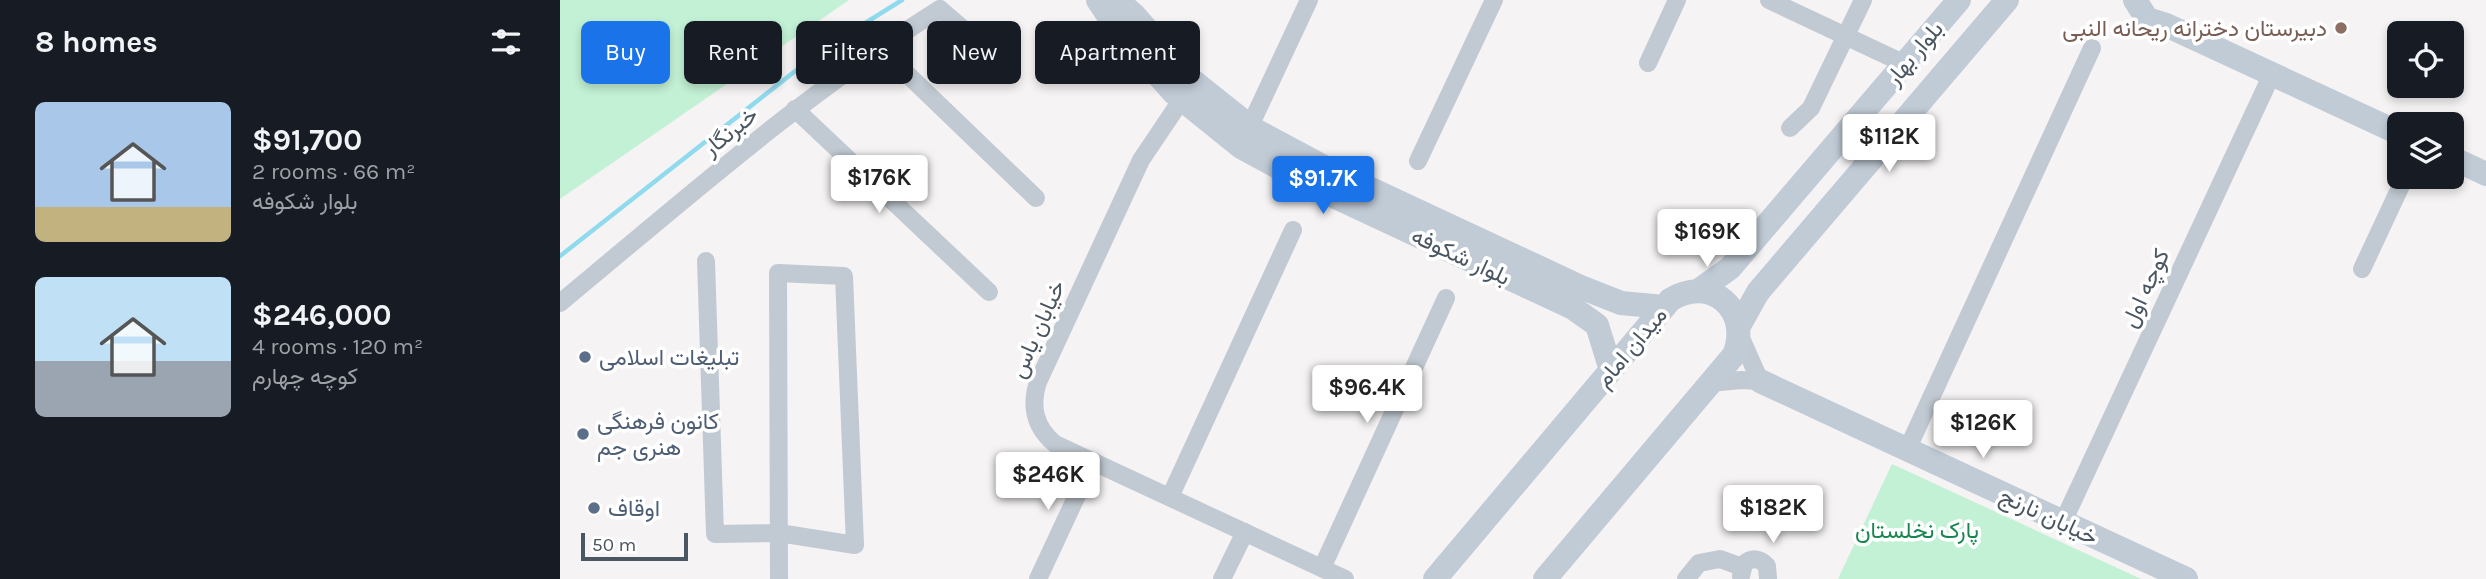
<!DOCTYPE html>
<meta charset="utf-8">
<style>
body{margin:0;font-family:Karla,Vazirmatn,sans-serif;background:#20242c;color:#f1f3f6;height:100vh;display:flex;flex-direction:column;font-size:26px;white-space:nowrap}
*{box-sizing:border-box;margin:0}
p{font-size:23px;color:#9ea1a6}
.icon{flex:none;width:38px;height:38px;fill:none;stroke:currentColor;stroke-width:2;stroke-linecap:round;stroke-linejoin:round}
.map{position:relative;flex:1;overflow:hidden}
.sheet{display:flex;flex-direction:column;background:#171b24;width:560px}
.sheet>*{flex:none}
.banner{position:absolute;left:21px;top:21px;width:665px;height:63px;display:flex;gap:14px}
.tools{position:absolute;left:1827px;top:21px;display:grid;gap:14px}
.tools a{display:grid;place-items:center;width:77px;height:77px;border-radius:10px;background:#171b24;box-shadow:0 4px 10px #0003;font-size:35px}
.scale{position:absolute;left:21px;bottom:18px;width:107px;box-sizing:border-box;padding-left:7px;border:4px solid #4a5661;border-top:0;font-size:19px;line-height:24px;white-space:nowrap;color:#4a5661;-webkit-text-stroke:5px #fff;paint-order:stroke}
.price{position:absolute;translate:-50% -60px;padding:0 16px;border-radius:7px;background:#fff;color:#222;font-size:23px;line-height:46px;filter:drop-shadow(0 2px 4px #0008)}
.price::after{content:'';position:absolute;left:50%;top:42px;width:21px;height:16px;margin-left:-10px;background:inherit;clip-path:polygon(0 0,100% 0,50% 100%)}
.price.active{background:#1a73e8;color:#fff}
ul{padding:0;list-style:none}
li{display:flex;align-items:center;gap:21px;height:175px;padding:0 35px}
li span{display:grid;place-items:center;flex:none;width:196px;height:140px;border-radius:10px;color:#555}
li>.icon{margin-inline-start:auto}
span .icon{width:84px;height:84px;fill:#fffc;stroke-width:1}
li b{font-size:30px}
h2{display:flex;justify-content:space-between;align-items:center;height:84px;padding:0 35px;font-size:30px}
.chip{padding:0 24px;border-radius:10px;background:#171b24;box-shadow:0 4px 10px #0003;font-size:24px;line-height:63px}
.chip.active{background:#1a73e8;color:#fff}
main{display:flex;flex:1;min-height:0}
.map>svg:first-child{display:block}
.green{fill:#c3f1d5}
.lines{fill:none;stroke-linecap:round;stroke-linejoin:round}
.stream{stroke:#90daee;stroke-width:4.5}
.street{stroke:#c1cad2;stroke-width:18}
.secondary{stroke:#c1cbd6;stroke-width:24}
.education-dot{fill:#8d6e63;stroke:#fff;stroke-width:2.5}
.service-dot{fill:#5c6f8a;stroke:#fff;stroke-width:2.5}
.labels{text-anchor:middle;stroke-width:7;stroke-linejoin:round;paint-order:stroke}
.education-label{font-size:23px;fill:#785e54;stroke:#fff;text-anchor:end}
.street-label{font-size:23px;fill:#4a5661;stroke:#fff}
.service-label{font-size:23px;fill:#4e5e75;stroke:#fff;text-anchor:start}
.park-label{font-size:23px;fill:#17864f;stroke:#fff}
</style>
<main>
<section class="sheet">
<h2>8 homes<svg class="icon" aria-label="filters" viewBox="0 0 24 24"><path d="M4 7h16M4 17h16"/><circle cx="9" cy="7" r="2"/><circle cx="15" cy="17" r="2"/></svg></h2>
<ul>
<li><span style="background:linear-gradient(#a9c7e8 75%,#c2b280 0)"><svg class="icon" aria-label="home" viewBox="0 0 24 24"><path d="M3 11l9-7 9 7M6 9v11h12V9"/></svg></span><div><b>$91,700</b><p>2 rooms · 66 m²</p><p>بلوار شکوفه</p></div></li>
<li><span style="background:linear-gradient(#bfe0f5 60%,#9aa5b1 0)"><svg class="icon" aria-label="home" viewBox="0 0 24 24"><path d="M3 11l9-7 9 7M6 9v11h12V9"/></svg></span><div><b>$246,000</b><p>4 rooms · 120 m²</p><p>کوچه چهارم</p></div></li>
</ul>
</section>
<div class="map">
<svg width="1926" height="579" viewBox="0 0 1926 579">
<rect width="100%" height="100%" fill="#f5f3f3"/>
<!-- green -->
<g class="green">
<path d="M0,0H289L0,199Z"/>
<path d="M1332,464L1581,579H1278Z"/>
</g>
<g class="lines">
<!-- stream -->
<path class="stream" d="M0,256L262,50L342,0"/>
<!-- street -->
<g class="street">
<path d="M1209,0L1345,64"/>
<path d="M319,47L476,198"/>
<path d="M1088,63L1117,0"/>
<path d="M622,99L581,160L478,382C470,407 475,427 495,444L785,579"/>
<path d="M235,109L429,292"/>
<path d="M690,126L749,0"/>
<path d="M1230,128L1251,108L1303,0"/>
<path d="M858,161L934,0"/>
<path d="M146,261L155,534L219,533L295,545L284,276L218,273L219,579"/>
<path d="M1802,269L1845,177"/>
<path d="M0,303C123,201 244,94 380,9L447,67"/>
<path d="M1150,383L1181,380L1200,381L1180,336"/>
<path d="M1347,450L1532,48"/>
<path d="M610,497L733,230"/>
<path d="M1503,522L1712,74"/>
<path d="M762,568L886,298"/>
<path d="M1181,576L1184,564C1192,557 1200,558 1207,566L1208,579"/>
<path d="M478,579L533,461"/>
<path d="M662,579L685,532"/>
<path d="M1126,579L1139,563L1160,559L1182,567"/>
</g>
<!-- secondary -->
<g class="secondary">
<path d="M538,0L558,30L614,93L681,147L756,188L1013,308L1037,325L1051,370"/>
<path d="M557,0L574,15L629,78L693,129L766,168L1023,288L1061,303L1104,307"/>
<path d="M1575,0L1587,19L1606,25L1839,133"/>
<path d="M1892,158L1926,174"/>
<path d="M1138,291L1170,268L1399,0"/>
<path d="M1179,326L1198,292L1447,0"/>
<path d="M1200,381L1626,579"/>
<path d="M875,579L1110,300C1151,274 1192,310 1174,355L985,579"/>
</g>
</g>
<!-- markers -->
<circle class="education-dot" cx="1781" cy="28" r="7"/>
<g class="service-dot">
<circle cx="25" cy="357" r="7"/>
<circle cx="23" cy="434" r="7"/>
<circle cx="34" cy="508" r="7"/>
</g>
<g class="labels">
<!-- education labels -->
<g class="education-label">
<text x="1767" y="36">دبیرستان دخترانه ریحانه النبی</text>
</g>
<!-- street labels -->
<g class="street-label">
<text transform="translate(1354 53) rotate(-50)" y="8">بلوار بهار</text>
<text transform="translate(170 131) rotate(-39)" y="8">خبرنگار</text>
<text transform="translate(901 256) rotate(25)" y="8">بلوار شکوفه</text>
<text transform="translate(1585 288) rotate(-65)" y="8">کوچه اول</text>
<text transform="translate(477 329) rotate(-66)" y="8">خیابان یاس</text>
<text transform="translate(1071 347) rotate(-50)" y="8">میدان امام</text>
<text transform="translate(1489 516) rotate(25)" y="8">خیابان نارنج</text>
</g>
<!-- service labels -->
<g class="service-label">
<text x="39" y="365">تبلیغات اسلامی</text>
<text x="37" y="429">کانون فرهنگی<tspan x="37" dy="26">هنری جم</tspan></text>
<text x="48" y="516">اوقاف</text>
</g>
<!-- park labels -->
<g class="park-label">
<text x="1357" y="538">پارک نخلستان</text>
</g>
</g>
</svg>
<div class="tools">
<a><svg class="icon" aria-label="locate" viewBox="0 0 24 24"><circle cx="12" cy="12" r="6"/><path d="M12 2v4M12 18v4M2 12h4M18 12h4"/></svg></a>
<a><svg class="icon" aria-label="layers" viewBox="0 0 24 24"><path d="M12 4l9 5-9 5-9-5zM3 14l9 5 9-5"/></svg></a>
</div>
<div class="scale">50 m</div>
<b class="price" style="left:1329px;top:174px">$112K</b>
<b class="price" style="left:319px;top:215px">$176K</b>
<b class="price active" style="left:763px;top:216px">$91.7K</b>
<b class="price" style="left:1147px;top:269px">$169K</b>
<b class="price" style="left:807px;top:425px">$96.4K</b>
<b class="price" style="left:1423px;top:460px">$126K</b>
<b class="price" style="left:488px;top:512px">$246K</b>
<b class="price" style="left:1213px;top:545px">$182K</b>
<div class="banner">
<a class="chip active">Buy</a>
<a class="chip">Rent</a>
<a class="chip">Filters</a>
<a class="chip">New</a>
<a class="chip">Apartment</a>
</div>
</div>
</main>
